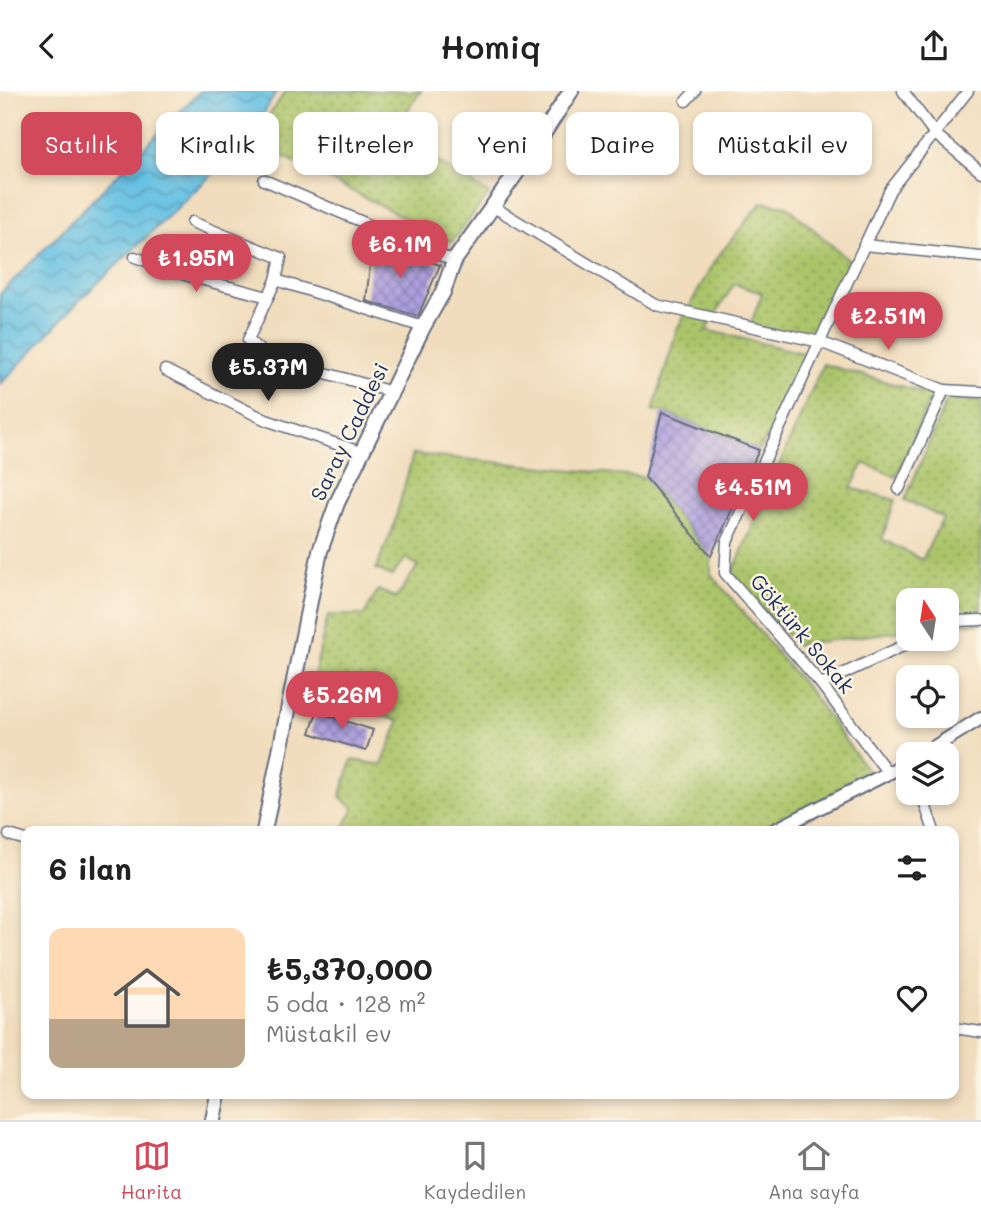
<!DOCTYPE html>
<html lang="tr">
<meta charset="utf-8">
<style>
body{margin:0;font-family:Mali,sans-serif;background:#f6f6f6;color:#222;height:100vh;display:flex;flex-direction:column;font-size:26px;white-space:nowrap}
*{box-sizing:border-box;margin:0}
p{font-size:23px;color:#767676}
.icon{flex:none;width:38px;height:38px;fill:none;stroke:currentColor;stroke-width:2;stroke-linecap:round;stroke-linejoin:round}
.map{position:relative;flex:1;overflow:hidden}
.details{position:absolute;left:21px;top:735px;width:938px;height:273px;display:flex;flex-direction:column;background:#fff;border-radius:14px;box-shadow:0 4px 10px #0003}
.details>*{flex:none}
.hud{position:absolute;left:21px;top:21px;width:940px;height:63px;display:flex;gap:14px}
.needle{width:46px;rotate:348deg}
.buttons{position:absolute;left:896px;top:497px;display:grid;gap:14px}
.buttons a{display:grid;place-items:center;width:63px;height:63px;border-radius:14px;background:#fff;box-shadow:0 4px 10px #0003;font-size:35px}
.price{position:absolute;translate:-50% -60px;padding:0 16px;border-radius:24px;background:#d1495b;color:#fff;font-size:23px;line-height:46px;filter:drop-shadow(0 2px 4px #0008)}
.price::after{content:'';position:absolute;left:50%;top:42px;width:21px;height:16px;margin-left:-10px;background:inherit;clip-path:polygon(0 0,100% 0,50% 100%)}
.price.selected{background:#222;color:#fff}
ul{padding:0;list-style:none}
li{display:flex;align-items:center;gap:21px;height:175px;padding:0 28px}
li+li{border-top:2px solid #e0e0e0}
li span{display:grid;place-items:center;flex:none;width:196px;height:140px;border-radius:14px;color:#555}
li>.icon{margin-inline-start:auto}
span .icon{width:84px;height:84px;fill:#fffc;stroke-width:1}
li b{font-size:30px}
h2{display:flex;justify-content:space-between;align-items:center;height:84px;padding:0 28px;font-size:30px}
.chip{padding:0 24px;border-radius:14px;background:#fff;box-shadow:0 4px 10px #0003;font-size:24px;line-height:63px}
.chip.selected{background:#d1495b;color:#fff}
header{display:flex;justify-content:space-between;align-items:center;height:91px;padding:0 28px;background:#fff;font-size:32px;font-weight:600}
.tab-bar{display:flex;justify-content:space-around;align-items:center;height:98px;border-top:2px solid #e0e0e0;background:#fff;font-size:19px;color:#767676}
.tab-bar a{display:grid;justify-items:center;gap:4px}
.tab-bar .selected{color:#d1495b}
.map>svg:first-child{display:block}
.grass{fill:url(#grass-dots);stroke:#637a64;stroke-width:2}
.water{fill:url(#water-waves);stroke:#4078a0;stroke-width:2}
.building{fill:url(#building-cross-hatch)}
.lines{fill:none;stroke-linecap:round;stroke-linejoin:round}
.minor-casing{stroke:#666c7f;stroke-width:13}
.tertiary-casing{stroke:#666c7f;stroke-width:16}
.secondary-casing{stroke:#666c7f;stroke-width:18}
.minor{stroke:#fff;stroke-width:10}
.tertiary{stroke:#fff;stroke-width:12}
.secondary{stroke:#fff;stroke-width:14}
.labels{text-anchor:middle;stroke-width:5;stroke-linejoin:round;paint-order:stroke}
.street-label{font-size:21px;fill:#1b2f5e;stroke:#fcf5e5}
</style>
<header><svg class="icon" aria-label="back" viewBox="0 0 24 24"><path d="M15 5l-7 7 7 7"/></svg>Homiq<svg class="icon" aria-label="share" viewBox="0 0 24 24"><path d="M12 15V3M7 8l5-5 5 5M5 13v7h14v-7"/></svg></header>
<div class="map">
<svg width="981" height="1029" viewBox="0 0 981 1029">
<defs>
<pattern id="grass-dots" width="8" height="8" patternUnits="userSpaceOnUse" patternTransform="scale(1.75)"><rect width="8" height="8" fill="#abc469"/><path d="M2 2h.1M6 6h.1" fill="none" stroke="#8aa05a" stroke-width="1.8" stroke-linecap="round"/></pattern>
<pattern id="water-waves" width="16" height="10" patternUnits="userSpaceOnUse" patternTransform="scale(1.75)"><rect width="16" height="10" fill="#66c1e3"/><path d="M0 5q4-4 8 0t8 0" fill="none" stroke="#539dbb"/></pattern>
<pattern id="building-cross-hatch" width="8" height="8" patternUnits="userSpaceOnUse" patternTransform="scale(1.75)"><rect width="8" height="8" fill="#ad9fde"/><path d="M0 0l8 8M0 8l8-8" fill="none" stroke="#8c82b7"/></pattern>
</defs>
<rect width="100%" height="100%" fill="#fcf5e5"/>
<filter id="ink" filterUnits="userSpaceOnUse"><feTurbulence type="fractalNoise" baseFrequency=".0143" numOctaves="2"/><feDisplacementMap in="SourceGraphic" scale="14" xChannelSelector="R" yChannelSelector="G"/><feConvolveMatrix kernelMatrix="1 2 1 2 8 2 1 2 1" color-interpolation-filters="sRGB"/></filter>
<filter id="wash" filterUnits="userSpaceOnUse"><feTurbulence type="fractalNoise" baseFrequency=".00686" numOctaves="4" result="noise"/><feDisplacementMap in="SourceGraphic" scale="28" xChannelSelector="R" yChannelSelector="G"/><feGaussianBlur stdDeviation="1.57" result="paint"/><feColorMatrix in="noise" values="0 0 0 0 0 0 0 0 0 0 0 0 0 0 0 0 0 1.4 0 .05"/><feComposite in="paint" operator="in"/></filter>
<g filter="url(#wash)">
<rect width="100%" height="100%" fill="#f1ddbd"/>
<!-- grass -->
<g class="grass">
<path d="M286,0H421L392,41L489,103L452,151L251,49Z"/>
<path d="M762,111L787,115L851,171L812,249L750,235L762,202L734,193L706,239L807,263L776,333L759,359L662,321L653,320L677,238L715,169Z"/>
<path d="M823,273L932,304L896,386L864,372L851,397L895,409L882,448L922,469L943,427L905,409L947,308L981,310V532L947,534V509H908V539L796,554L731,485Z"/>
<path d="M413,363L645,386L711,465V483L811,602L874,689L785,740H342L354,717L340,706L352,669L382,674L399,630L310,602L328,524H364L378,499L396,507L418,475L406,467L392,485L376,478L393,437Z"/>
</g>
<!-- water -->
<path class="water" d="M200,0H277L256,36L220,76L79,210L0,294V203Z"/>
<g id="blocks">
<!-- building -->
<g class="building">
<path d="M381,153L440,174L418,225L366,210L371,165Z"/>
<path d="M662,321L759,359L711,465L645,386Z"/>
<path d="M317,621L373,639L366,660L310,642Z"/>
</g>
</g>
</g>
<g filter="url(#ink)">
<use href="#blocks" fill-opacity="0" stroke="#666c7f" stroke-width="2"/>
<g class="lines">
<!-- minor casing -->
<g class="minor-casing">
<g id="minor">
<path d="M903,0L935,43L981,81"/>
<path d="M686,10L695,0"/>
<path d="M264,89L454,170"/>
<path d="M492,115L656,214L820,251L944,299"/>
<path d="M192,131L281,167L276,189L248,249L266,265L392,301"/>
<path d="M864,154L981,166"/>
<path d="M135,166L185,184L268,206"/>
<path d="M276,189L423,236"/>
<path d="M165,279L266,329L363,362"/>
<path d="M899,398L944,299L981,301"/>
<path d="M947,534L955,530L981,529"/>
<path d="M821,593L918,548"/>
<path d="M888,682L821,593L725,482L727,451L890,99L968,0"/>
<path d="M921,702L934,740"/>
<path d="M9,744L26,749"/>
<path d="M954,937L981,941"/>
</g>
</g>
<!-- tertiary casing -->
<g class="tertiary-casing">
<g id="tertiary">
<path d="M923,663L981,627"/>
<path d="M773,740L908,672"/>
</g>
</g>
<!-- secondary casing -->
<g class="secondary-casing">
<g id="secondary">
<path d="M264,740L320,460L337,412L423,236L443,201L454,170L534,57L571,0"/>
<path d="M213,1029L218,1003"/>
</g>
</g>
<!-- minor -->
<use href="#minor" class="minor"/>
<!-- tertiary -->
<use href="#tertiary" class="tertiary"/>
<!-- secondary -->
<use href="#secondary" class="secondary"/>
</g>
</g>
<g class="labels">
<!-- street labels -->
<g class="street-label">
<text transform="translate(350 341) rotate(-64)" y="7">Saray Caddesi</text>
<text transform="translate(802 543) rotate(50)" y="7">Göktürk Sokak</text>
</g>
</g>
</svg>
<div class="buttons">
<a><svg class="needle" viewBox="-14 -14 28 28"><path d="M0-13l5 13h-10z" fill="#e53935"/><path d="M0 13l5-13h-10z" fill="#767676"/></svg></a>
<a><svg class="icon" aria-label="locate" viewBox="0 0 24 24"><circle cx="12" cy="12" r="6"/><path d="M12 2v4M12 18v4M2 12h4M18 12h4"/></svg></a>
<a><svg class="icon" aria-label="layers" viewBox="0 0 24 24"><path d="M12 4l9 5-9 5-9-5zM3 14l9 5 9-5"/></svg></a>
</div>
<b class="price" style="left:400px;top:189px">₺6.1M</b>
<b class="price" style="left:196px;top:203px">₺1.95M</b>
<b class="price" style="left:888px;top:261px">₺2.51M</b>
<b class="price selected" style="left:268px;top:312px">₺5.37M</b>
<b class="price" style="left:753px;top:432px">₺4.51M</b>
<b class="price" style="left:342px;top:640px">₺5.26M</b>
<div class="hud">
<a class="chip selected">Satılık</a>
<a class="chip">Kiralık</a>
<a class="chip">Filtreler</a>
<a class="chip">Yeni</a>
<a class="chip">Daire</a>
<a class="chip">Müstakil ev</a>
</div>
<section class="details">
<h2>6 ilan<svg class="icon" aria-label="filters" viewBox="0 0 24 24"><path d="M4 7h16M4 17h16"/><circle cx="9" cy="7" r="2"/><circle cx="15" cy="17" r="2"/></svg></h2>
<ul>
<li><span style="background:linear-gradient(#ffd9b3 65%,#b9a48a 0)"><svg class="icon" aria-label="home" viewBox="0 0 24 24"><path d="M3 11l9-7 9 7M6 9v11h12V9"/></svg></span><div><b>₺5,370,000</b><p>5 oda · 128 m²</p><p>Müstakil ev</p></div><svg class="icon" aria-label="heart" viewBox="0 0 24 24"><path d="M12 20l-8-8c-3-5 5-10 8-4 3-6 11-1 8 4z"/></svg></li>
</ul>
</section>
</div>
<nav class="tab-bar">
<a class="selected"><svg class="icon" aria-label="map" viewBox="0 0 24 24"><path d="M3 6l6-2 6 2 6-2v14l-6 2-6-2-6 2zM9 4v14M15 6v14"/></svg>Harita</a>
<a><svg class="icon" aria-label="saved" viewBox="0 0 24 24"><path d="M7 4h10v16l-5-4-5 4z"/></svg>Kaydedilen</a>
<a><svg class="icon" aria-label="home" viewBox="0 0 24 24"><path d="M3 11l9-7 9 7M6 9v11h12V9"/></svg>Ana sayfa</a>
</nav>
